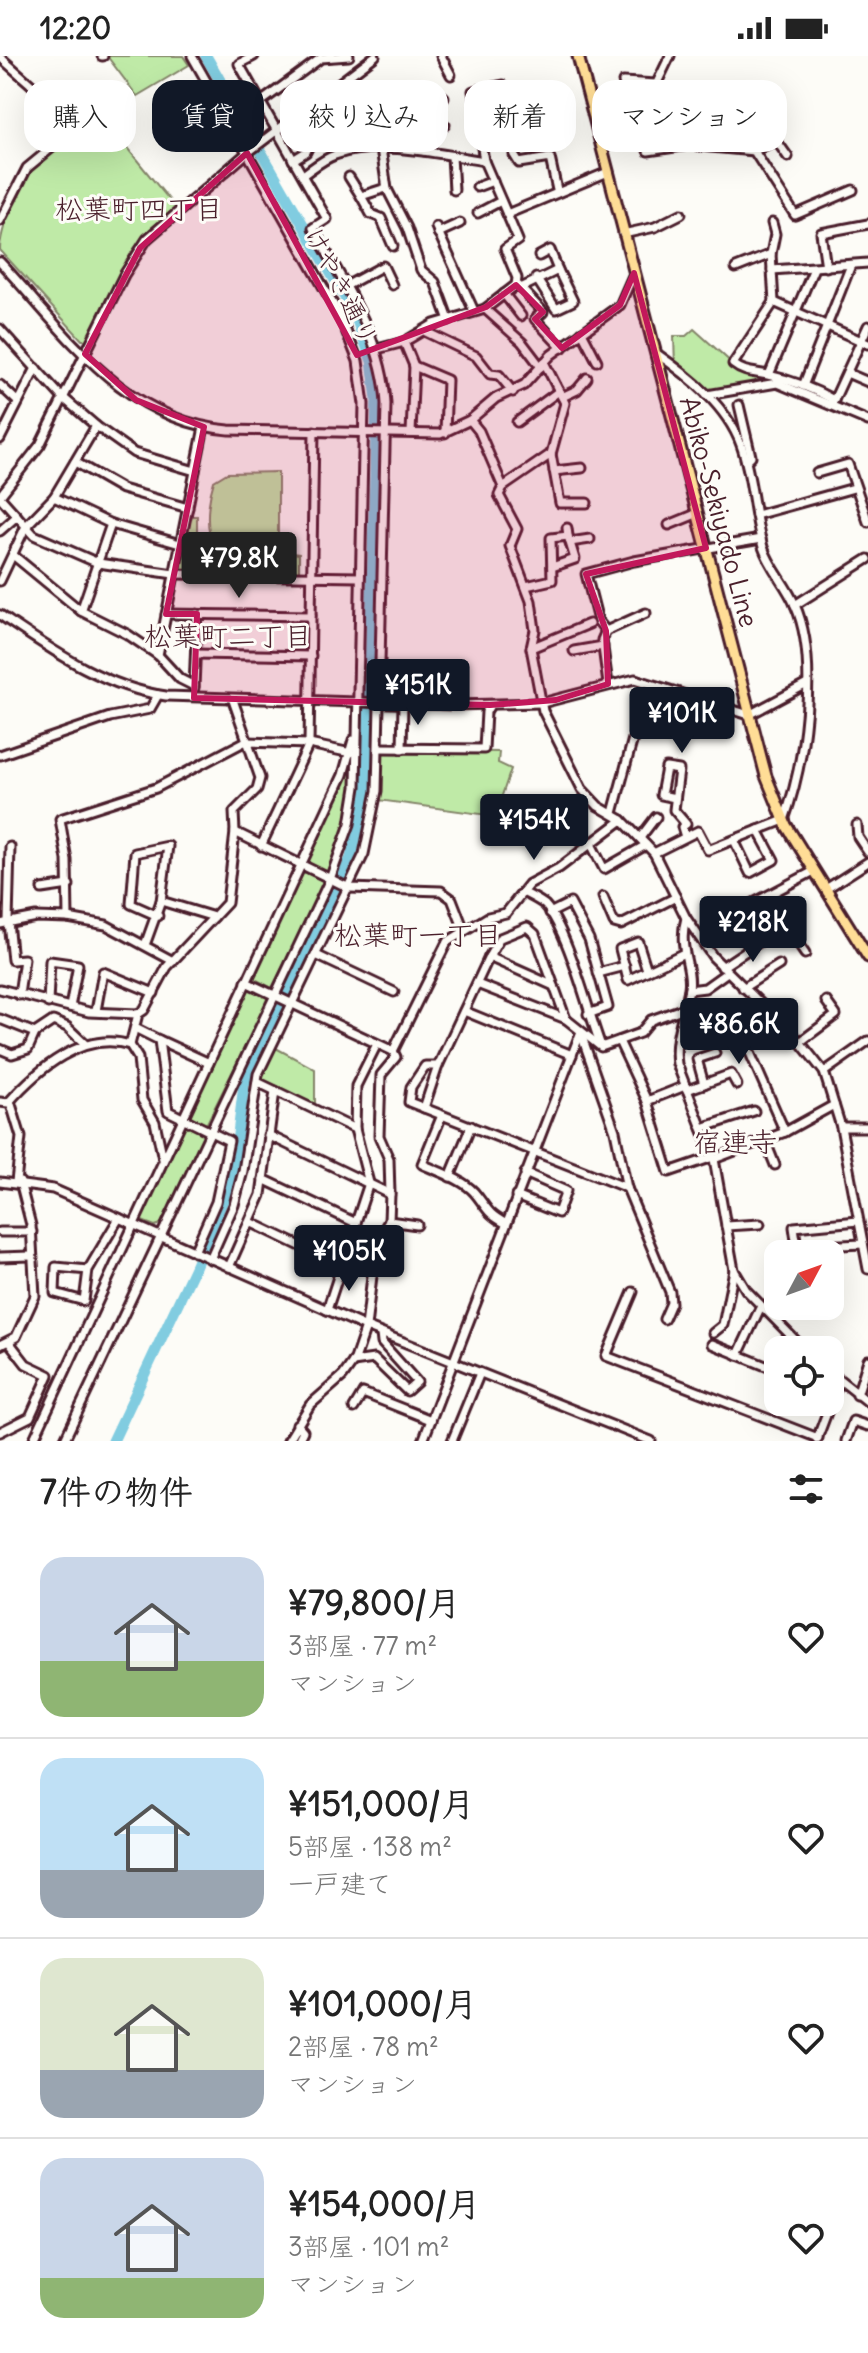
<!DOCTYPE html>
<html lang="ja">
<meta charset="utf-8">
<style>
body{margin:0;font-family:Delius,"Klee One",sans-serif;background:#f6f6f6;color:#222;height:100vh;display:flex;flex-direction:column;font-size:30px;white-space:nowrap}
*{box-sizing:border-box;margin:0}
p{font-size:26px;color:#767676}
.icon{flex:none;width:44px;height:44px;fill:none;stroke:currentColor;stroke-width:2;stroke-linecap:round;stroke-linejoin:round}
.map{position:relative;height:1385px;overflow:hidden}
.side{display:flex;flex-direction:column;background:#fff;flex:1}
.side>*{flex:none}
.guide{position:absolute;left:24px;top:24px;width:820px;height:72px;display:flex;gap:16px}
.needle{width:52px;rotate:49deg}
.tools{position:absolute;left:764px;top:1184px;display:grid;gap:16px}
.tools a{display:grid;place-items:center;width:80px;height:80px;border-radius:16px;background:#fff;box-shadow:0 8px 32px #0002;font-size:40px}
.price{position:absolute;translate:-50% -68px;padding:0 18px;border-radius:8px;background:#111827;color:#fff;font-size:26px;line-height:52px;filter:drop-shadow(0 2px 4px #0008)}
.price::after{content:'';position:absolute;left:50%;top:48px;width:24px;height:18px;margin-left:-12px;background:inherit;clip-path:polygon(0 0,100% 0,50% 100%)}
.price.active{background:#222;color:#fff}
ul{padding:0;list-style:none}
li{display:flex;align-items:center;gap:24px;height:200px;padding:0 40px}
li+li{border-top:2px solid #e0e0e0}
li span{display:grid;place-items:center;flex:none;width:224px;height:160px;border-radius:24px;color:#555}
li>.icon{margin-inline-start:auto}
span .icon{width:96px;height:96px;fill:#fffc;stroke-width:1}
li b{font-size:34px}
h2{display:flex;justify-content:space-between;align-items:center;height:96px;padding:0 40px;font-size:34px}
.pill{padding:0 28px;border-radius:24px;background:#fff;box-shadow:0 8px 32px #0002;font-size:28px;line-height:72px}
.pill.active{background:#111827;color:#fff}
.status{display:flex;justify-content:space-between;align-items:center;height:56px;padding:0 40px;background:#fff;direction:ltr}
.status svg{height:22px;fill:currentColor}
.map>svg:first-child{display:block}
.green{fill:#bfeaa7;stroke:#848469;stroke-width:2}
.lines{fill:none;stroke-linecap:round;stroke-linejoin:round}
.river{stroke:#81cce0;stroke-width:11}
.minor-casing{stroke:#4a1f2b;stroke-width:13}
.major-casing{stroke:#4a1f2b;stroke-width:15}
.minor{stroke:#fdfcf7;stroke-width:7}
.major{stroke:#ffdd96;stroke-width:9}
.marked{fill:#c2185b;fill-opacity:0.2;stroke:#c2185b;stroke-width:6;stroke-linejoin:round}
.labels{text-anchor:middle;stroke-width:6;stroke-linejoin:round;paint-order:stroke}
.street-label{font-size:26px;fill:#4a1f2b;stroke:#fdfcf7}
.neighbourhood-label{font-size:28px;fill:#4a1f2b;stroke:#fdfcf7}
</style>
<div class="status"><b>12:20</b><svg viewBox="0 0 49 12"><path d="M0 12V9h3v3zM5 12V6h3v6zM10 12V3h3v9zM15 12V0h3v12zM26 1h20v11H26zM47 4h2v5h-2z"/></svg></div>
<div class="map">
<svg width="868" height="1385" viewBox="0 0 868 1385">
<rect width="100%" height="100%" fill="#fdfcf7"/>
<filter id="ink" filterUnits="userSpaceOnUse"><feTurbulence type="fractalNoise" baseFrequency=".0125" numOctaves="2"/><feDisplacementMap in="SourceGraphic" scale="16" xChannelSelector="R" yChannelSelector="G"/><feConvolveMatrix kernelMatrix="1 2 1 2 8 2 1 2 1" color-interpolation-filters="sRGB"/></filter>
<g filter="url(#ink)">
<!-- green -->
<g class="green">
<path d="M107,0H183L189,9L137,40Z"/>
<path d="M98,56L176,152L150,173L133,194L87,284H82L0,194C0,173 18,131 32,114C51,92 79,79 98,56Z"/>
<path d="M694,273L733,308L821,337L831,349L777,327L707,339L675,310L674,280H686Z"/>
<path d="M278,416V488C264,488 258,498 244,500C200,506 205,453 214,425L227,417Z"/>
<path d="M191,460H197V495L205,502L262,507V515L181,513Z"/>
<path d="M264,494L299,498V515L264,514Z"/>
<path d="M381,694L499,696L498,707L511,713L495,760L378,744Z"/>
<path d="M354,703L347,767L326,818L305,806Z"/>
<path d="M301,814L325,826L272,932L251,921Z"/>
<path d="M249,930L269,942L206,1069L187,1058Z"/>
<path d="M274,991L315,1013V1048L259,1024Z"/>
<path d="M185,1066L205,1077L161,1168L155,1170L142,1165L140,1158Z"/>
</g>
<g class="lines">
<!-- river -->
<path class="river" d="M113,1385L195,1211L233,1120L244,1028L351,802L367,735L377,343L372,305L355,259L206,0"/>
<!-- minor casing -->
<g class="minor-casing">
<g id="minor">
<path d="M102,0H103"/>
<path d="M441,0L451,19"/>
<path d="M670,0L655,31L648,95L689,89L754,95L795,159L853,134"/>
<path d="M0,1L78,70L27,112L0,165"/>
<path d="M623,26L656,28"/>
<path d="M343,28L363,46L377,65L387,133L407,172L421,214L435,226L449,264"/>
<path d="M536,37L542,68"/>
<path d="M261,46L321,2L349,0"/>
<path d="M378,70H418L417,48L444,41"/>
<path d="M512,72L503,29L473,35L484,105L507,158L608,116"/>
<path d="M424,95L423,77H434L433,69H445"/>
<path d="M754,95L776,84L788,101"/>
<path d="M514,99L519,107L550,102L557,134"/>
<path d="M452,100L454,134"/>
<path d="M293,104L306,96L334,36"/>
<path d="M303,119C313,112 323,103 335,99C375,83 441,98 484,105"/>
<path d="M349,121L361,140"/>
<path d="M477,131L493,125"/>
<path d="M386,132L361,140L371,158L381,162L393,190"/>
<path d="M478,157L501,145"/>
<path d="M507,158L518,184L505,193L517,222L516,229"/>
<path d="M772,167L775,178L771,198L774,246L733,308C744,317 755,316 768,319C791,324 814,333 834,344L831,349"/>
<path d="M436,171L474,255"/>
<path d="M438,177L460,167"/>
<path d="M623,178L655,171L681,158"/>
<path d="M539,200L550,194L558,214"/>
<path d="M0,206C67,278 123,365 229,374L440,378L470,364L496,342L524,329L551,299L620,249L634,217"/>
<path d="M826,211L821,177L868,168"/>
<path d="M736,212L771,198"/>
<path d="M772,214L868,207"/>
<path d="M346,230L383,210L392,229"/>
<path d="M519,230L543,256L535,263L562,292"/>
<path d="M523,231L558,214L573,245L556,253L536,222"/>
<path d="M504,238L521,260"/>
<path d="M774,246L868,288"/>
<path d="M485,253L522,286L541,311"/>
<path d="M0,273L60,339L96,370L54,441L26,470L0,525"/>
<path d="M426,276L476,300L490,318L499,319L513,336"/>
<path d="M582,276L597,305"/>
<path d="M404,286L414,310L447,324L445,377"/>
<path d="M377,293L404,286L434,268L485,253L516,229"/>
<path d="M544,306L565,347L551,398L503,431L499,439L517,473L510,490L531,545L535,574L531,592L543,655L582,733L598,750L622,764L654,797L686,862L713,901L800,986L824,1016L841,1071L868,1213"/>
<path d="M847,317L868,326"/>
<path d="M769,319L814,212"/>
<path d="M0,329L18,346"/>
<path d="M803,330L851,209"/>
<path d="M707,339L777,327L868,365"/>
<path d="M562,341L577,334L587,322"/>
<path d="M834,344L868,270"/>
<path d="M739,349L751,400L746,405"/>
<path d="M470,364L479,375L503,431"/>
<path d="M517,366L559,335"/>
<path d="M96,370L134,397L195,415"/>
<path d="M411,377L414,310"/>
<path d="M0,383L36,312"/>
<path d="M551,398L560,447H587"/>
<path d="M75,406L122,433L188,452"/>
<path d="M554,415L582,412"/>
<path d="M817,417L848,408L868,466"/>
<path d="M0,440L40,389L124,219L147,183L247,97L375,0"/>
<path d="M0,441L34,479L98,507L174,518L360,521"/>
<path d="M54,441L111,468L180,488"/>
<path d="M756,459L854,432"/>
<path d="M669,469L696,458"/>
<path d="M0,475L17,460"/>
<path d="M570,486L590,483"/>
<path d="M13,499L81,555L127,578L158,599L180,623L194,630"/>
<path d="M552,511L575,503L568,480"/>
<path d="M526,530L552,524L551,482L568,480L567,472"/>
<path d="M795,549L868,503"/>
<path d="M81,555L111,468"/>
<path d="M166,558L311,560"/>
<path d="M0,559C52,594 103,631 166,640L454,649L542,647L635,623L749,659L807,628"/>
<path d="M606,575L598,565L586,518L634,505L761,483"/>
<path d="M531,592L589,568"/>
<path d="M574,595L603,590"/>
<path d="M196,598L311,600"/>
<path d="M158,599L204,371"/>
<path d="M608,628L602,584L606,575L646,557"/>
<path d="M194,632L197,558"/>
<path d="M233,644L260,722L257,733L234,756L235,776"/>
<path d="M246,686L309,688L351,697"/>
<path d="M379,692L484,693L486,656L490,649"/>
<path d="M402,693L403,648"/>
<path d="M0,699L110,661L150,653L158,639"/>
<path d="M675,742L661,739L666,712L679,714L674,754L686,768L682,771L685,781"/>
<path d="M613,757L635,675L648,677L651,666L662,663L699,668L706,644"/>
<path d="M857,769L858,781L868,796"/>
<path d="M640,782L656,761"/>
<path d="M734,784L750,817L774,804L758,774"/>
<path d="M590,786L604,813L646,789"/>
<path d="M261,790L309,688L314,375"/>
<path d="M10,791L8,866L12,904L24,903L19,939"/>
<path d="M654,797L698,775L708,794L784,764C804,709 820,605 795,549C786,528 770,512 763,491C753,458 753,422 741,389C727,350 689,320 656,297"/>
<path d="M42,833L69,829"/>
<path d="M826,833L868,806"/>
<path d="M523,836C530,840 539,844 545,849C568,874 588,956 601,990"/>
<path d="M603,841L614,867L621,869L676,841"/>
<path d="M746,851L814,815"/>
<path d="M550,857L570,847L589,883L608,951L588,958"/>
<path d="M158,860L131,848L135,797L168,790L161,845L214,861"/>
<path d="M68,862L106,869L173,905"/>
<path d="M686,862C677,893 693,911 689,932C685,958 673,981 677,1008L714,1103L734,1214L746,1234L805,1294"/>
<path d="M0,868L36,861L68,862L67,804L60,763L156,732L246,685"/>
<path d="M789,874L798,869L794,863"/>
<path d="M760,885L749,866L773,851L805,898"/>
<path d="M145,889L161,845"/>
<path d="M316,899L394,936"/>
<path d="M489,901L554,930"/>
<path d="M722,911L786,868"/>
<path d="M647,914L638,886L620,893L628,924L682,898"/>
<path d="M598,917L625,910"/>
<path d="M246,926L393,995L447,886L488,861L506,857L529,828L559,812L622,764"/>
<path d="M477,928L566,963L601,991L640,977L651,964L682,953"/>
<path d="M743,932L779,909"/>
<path d="M0,933L89,956L138,958"/>
<path d="M689,934L705,932L726,917"/>
<path d="M48,947L50,905L78,909L70,951"/>
<path d="M96,955L103,916L154,937"/>
<path d="M464,955L572,999"/>
<path d="M0,963L35,977"/>
<path d="M782,969L747,990L785,1076"/>
<path d="M135,972L159,984L168,1055L229,1085L216,1146L194,1196"/>
<path d="M581,978L615,1075L627,1132L670,1236L671,1247L664,1263"/>
<path d="M159,984L209,1007"/>
<path d="M619,985L647,1045L669,1116L713,1101"/>
<path d="M800,986L836,959L826,945"/>
<path d="M130,989L138,1002L142,1044L155,1066L163,1103"/>
<path d="M0,993L12,998L28,993L35,977L53,965L67,971L85,988"/>
<path d="M438,1010H425L411,1031L409,1046L627,1132"/>
<path d="M824,1016L868,985"/>
<path d="M257,1026L355,1073"/>
<path d="M704,1028L697,1003L715,997"/>
<path d="M687,1034L731,1018L737,1029"/>
<path d="M10,1045L21,1081L16,1126"/>
<path d="M647,1045L685,1030"/>
<path d="M0,1046L8,1047C37,1014 83,974 130,989L138,958L144,954L167,911L227,847L235,776L349,832L441,835L452,843L464,874"/>
<path d="M424,1052L438,1010L489,901L500,882L527,871L535,878L566,963"/>
<path d="M442,1059L422,1108C439,1116 462,1123 474,1136C487,1151 486,1157 505,1167"/>
<path d="M841,1071H868"/>
<path d="M702,1072L754,1055"/>
<path d="M268,1079L390,1138L389,1165"/>
<path d="M765,1084L775,1109"/>
<path d="M714,1103L785,1076L834,1049"/>
<path d="M450,1121L471,1070"/>
<path d="M263,1123L356,1167"/>
<path d="M0,1126L53,1133L366,1271L651,1385"/>
<path d="M390,1138L389,1103L379,1080L381,1019L396,1001L393,995"/>
<path d="M516,1140L558,1157L566,1135L525,1117"/>
<path d="M858,1165L794,1171L797,1191L863,1188"/>
<path d="M250,1166L342,1210"/>
<path d="M726,1170L760,1168"/>
<path d="M0,1176H32"/>
<path d="M0,1201L31,1200"/>
<path d="M210,1203L234,1149L243,1115L258,1018L364,798L377,735L386,348C383,282 344,228 313,172L327,163L239,8L254,0"/>
<path d="M229,1211L261,1139L275,1035"/>
<path d="M88,1214L84,1245L55,1237L56,1211L88,1214L119,1162"/>
<path d="M633,1236L606,1300L818,1382"/>
<path d="M327,1254L369,1127L355,1073L356,1030L377,988"/>
<path d="M713,1277L723,1269L734,1214"/>
<path d="M712,1288L778,1315"/>
<path d="M0,1289L16,1281L35,1240L31,1169L20,1126"/>
<path d="M738,1299L761,1250"/>
<path d="M353,1306L374,1303L407,1335L417,1326L382,1287L381,1278"/>
<path d="M830,1316L868,1346"/>
<path d="M857,1339L868,1304"/>
<path d="M354,1352L363,1337L431,1364L580,978"/>
<path d="M297,1368L303,1375L298,1385"/>
<path d="M0,1376L30,1361L49,1319L26,1308L9,1286"/>
<path d="M817,1383L839,1325"/>
<path d="M33,1385L343,719L353,684"/>
<path d="M64,1385L330,823L350,768L356,731L364,348L358,305L341,262L192,0"/>
<path d="M288,1385L310,1349L343,1320L355,1303L366,1271L376,1186L389,1165L417,1169"/>
<path d="M423,1385L431,1364"/>
<path d="M452,1385L480,1317"/>
<path d="M846,1385L853,1365L868,1370"/>
</g>
</g>
<!-- major casing -->
<g class="major-casing">
<path id="major" d="M578,0L766,720L786,769L868,901"/>
</g>
<!-- minor -->
<use href="#minor" class="minor"/>
<!-- major -->
<use href="#major" class="major"/>
</g>
</g>
<!-- marked area -->
<path class="marked" d="M247,97L357,299L486,251L516,229L543,256L535,263L562,292L620,249L634,217L706,492L586,518L606,575L608,628L556,644L490,649L194,642L197,558H166L204,371L136,344L85,298L140,192Z"/>
<g class="labels">
<!-- street labels -->
<g class="street-label">
<text transform="translate(341 230) rotate(63)" y="9">けやき通り</text>
<text transform="translate(719 456) rotate(75)" y="9">Abiko-Sekiyado Line</text>
</g>
<!-- neighbourhood labels -->
<g class="neighbourhood-label">
<text x="139" y="163">松葉町四丁目</text>
<text x="228" y="590">松葉町二丁目</text>
<text x="418" y="889">松葉町一丁目</text>
<text x="735" y="1096">宿連寺</text>
</g>
</g>
</svg>
<div class="tools">
<a><svg class="needle" viewBox="-14 -14 28 28"><path d="M0-13l5 13h-10z" fill="#e53935"/><path d="M0 13l5-13h-10z" fill="#767676"/></svg></a>
<a><svg class="icon" aria-label="locate" viewBox="0 0 24 24"><circle cx="12" cy="12" r="6"/><path d="M12 2v4M12 18v4M2 12h4M18 12h4"/></svg></a>
</div>
<b class="price active" style="left:239px;top:544px">¥79.8K</b>
<b class="price" style="left:418px;top:671px">¥151K</b>
<b class="price" style="left:682px;top:699px">¥101K</b>
<b class="price" style="left:534px;top:806px">¥154K</b>
<b class="price" style="left:753px;top:908px">¥218K</b>
<b class="price" style="left:739px;top:1010px">¥86.6K</b>
<b class="price" style="left:349px;top:1237px">¥105K</b>
<div class="guide">
<a class="pill">購入</a>
<a class="pill active">賃貸</a>
<a class="pill">絞り込み</a>
<a class="pill">新着</a>
<a class="pill">マンション</a>
</div>
</div>
<section class="side">
<h2>7件の物件<svg class="icon" aria-label="filters" viewBox="0 0 24 24"><path d="M4 7h16M4 17h16"/><circle cx="9" cy="7" r="2"/><circle cx="15" cy="17" r="2"/></svg></h2>
<ul>
<li><span style="background:linear-gradient(#c9d6e8 65%,#8fb573 0)"><svg class="icon" aria-label="home" viewBox="0 0 24 24"><path d="M3 11l9-7 9 7M6 9v11h12V9"/></svg></span><div><b>¥79,800/月</b><p>3部屋 · 77 m²</p><p>マンション</p></div><svg class="icon" aria-label="heart" viewBox="0 0 24 24"><path d="M12 20l-8-8c-3-5 5-10 8-4 3-6 11-1 8 4z"/></svg></li>
<li><span style="background:linear-gradient(#bfe0f5 70%,#9aa5b1 0)"><svg class="icon" aria-label="home" viewBox="0 0 24 24"><path d="M3 11l9-7 9 7M6 9v11h12V9"/></svg></span><div><b>¥151,000/月</b><p>5部屋 · 138 m²</p><p>一戸建て</p></div><svg class="icon" aria-label="heart" viewBox="0 0 24 24"><path d="M12 20l-8-8c-3-5 5-10 8-4 3-6 11-1 8 4z"/></svg></li>
<li><span style="background:linear-gradient(#dfe7d0 70%,#9aa5b1 0)"><svg class="icon" aria-label="home" viewBox="0 0 24 24"><path d="M3 11l9-7 9 7M6 9v11h12V9"/></svg></span><div><b>¥101,000/月</b><p>2部屋 · 78 m²</p><p>マンション</p></div><svg class="icon" aria-label="heart" viewBox="0 0 24 24"><path d="M12 20l-8-8c-3-5 5-10 8-4 3-6 11-1 8 4z"/></svg></li>
<li><span style="background:linear-gradient(#c9d6e8 75%,#8fb573 0)"><svg class="icon" aria-label="home" viewBox="0 0 24 24"><path d="M3 11l9-7 9 7M6 9v11h12V9"/></svg></span><div><b>¥154,000/月</b><p>3部屋 · 101 m²</p><p>マンション</p></div><svg class="icon" aria-label="heart" viewBox="0 0 24 24"><path d="M12 20l-8-8c-3-5 5-10 8-4 3-6 11-1 8 4z"/></svg></li>
</ul>
</section>
